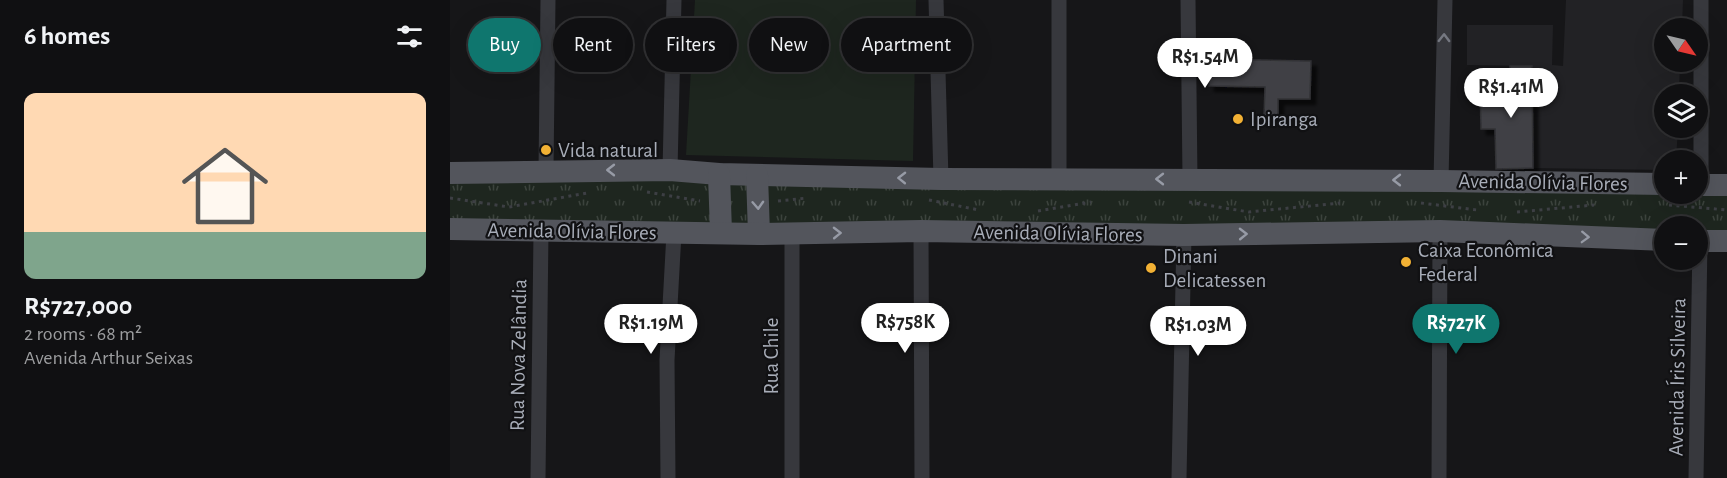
<!DOCTYPE html>
<meta charset="utf-8">
<style>
body{margin:0;font-family:"Alegreya Sans",sans-serif;background:#1e1e20;color:#f1f3f6;height:100vh;display:flex;flex-direction:column;font-size:22px;white-space:nowrap}
*{box-sizing:border-box;margin:0}
p{font-size:20px;color:#9c9d9f}
.icon{flex:none;width:33px;height:33px;fill:none;stroke:currentColor;stroke-width:2;stroke-linecap:round;stroke-linejoin:round}
.map{position:relative;flex:1;overflow:hidden}
.sheet{display:flex;flex-direction:column;background:#101012;width:450px}
.sheet>*{flex:none}
.guide{position:absolute;left:18px;top:18px;width:570px;height:54px;display:flex;gap:12px}
.needle{width:39px;rotate:124deg}
.fabs{position:absolute;left:1204px;top:18px;display:grid;gap:12px}
.fabs a{display:grid;place-items:center;width:54px;height:54px;border-radius:50%;background:#101012;box-shadow:0 6px 24px #0002,0 0 0 2px #303032;font-size:30px}
.price{position:absolute;translate:-50% -51px;padding:0 14px;border-radius:21px;background:#fff;color:#222;font-size:20px;line-height:39px;filter:drop-shadow(0 2px 3px #0008)}
.price::after{content:'';position:absolute;left:50%;top:36px;width:18px;height:14px;margin-left:-9px;background:inherit;clip-path:polygon(0 0,100% 0,50% 100%)}
.price.selected{background:#0f766e;color:#fff}
ul{padding:0;list-style:none}
li{display:grid;align-content:center;gap:12px;height:318px;padding:0 24px}
li+li{border-top:2px solid #303032}
li span{display:grid;place-items:center;height:186px;border-radius:12px;color:#555}
li>.icon{margin-inline-start:auto}
span .icon{width:108px;height:108px;fill:#fffc;stroke-width:1}
li b{font-size:26px}
h2{display:flex;justify-content:space-between;align-items:center;height:72px;padding:0 24px;font-size:26px}
.tag{padding:0 21px;border-radius:27px;background:#101012;box-shadow:0 6px 24px #0002,0 0 0 2px #303032;font-size:21px;line-height:54px}
.tag.selected{background:#0f766e;color:#fff}
main{display:flex;flex:1;min-height:0}
.map>svg:first-child{display:block}
.built{fill:#222225}
.grass{fill:url(#grass-tufts)}
.park{fill:#1e261f}
.building{fill:#404145;stroke:#303034;stroke-width:1.5;filter:url(#shadow)}
.lines{fill:none;stroke-linecap:round;stroke-linejoin:round}
.path{stroke:#3d3f44;stroke-width:3;stroke-dasharray:3 4.5;stroke-linecap:butt}
.minor{stroke:#37383d;stroke-width:15}
.primary{stroke:#53555c;stroke-width:22}
.oneway{stroke:#757881}
.oneway2{stroke:#979ba6}
.poi-dot{fill:#f2b134;stroke:#111113;stroke-width:2}
.labels{text-anchor:middle;stroke-width:4.5;stroke-linejoin:round;paint-order:stroke}
.poi-label{font-size:21px;fill:#a8adb8;stroke:#111113;text-anchor:start}
.street-label{font-size:21px;fill:#a8adb8;stroke:#111113}
</style>
<main>
<section class="sheet">
<h2>6 homes<svg class="icon" aria-label="filters" viewBox="0 0 24 24"><path d="M4 7h16M4 17h16"/><circle cx="9" cy="7" r="2"/><circle cx="15" cy="17" r="2"/></svg></h2>
<ul>
<li><span style="background:linear-gradient(#ffd9b3 75%,#7fa58c 0)"><svg class="icon" aria-label="home" viewBox="0 0 24 24"><path d="M3 11l9-7 9 7M6 9v11h12V9"/></svg></span><div><b>R$727,000</b><p>2 rooms · 68 m²</p><p>Avenida Arthur Seixas</p></div></li>
</ul>
</section>
<div class="map">
<svg width="1277" height="478" viewBox="0 0 1277 478">
<defs>
<pattern id="grass-tufts" width="24" height="20" patternUnits="userSpaceOnUse" patternTransform="scale(1.5)"><rect width="24" height="20" fill="#1e261f"/><path d="M3 7l-1-3M5 7V3M7 7l1-3M15 17l-1-3M17 17v-4M19 17l1-3" fill="none" stroke="#3c433d"/></pattern>
<filter id="shadow"><feDropShadow dx="5.5" dy="5.5" stdDeviation="1.5" flood-color="#0009"/></filter>
</defs>
<rect width="100%" height="100%" fill="#161618"/>
<!-- built -->
<path class="built" d="M1116,0H1233L1232,28H1215V62H1230L1229,94H1215V128H1228L1226,160H1215V170L1083,168L1082,66L1017,65V25H1103L1102,65L1113,66Z"/>
<!-- grass -->
<path class="grass" d="M0,171L1215,194H1248L1277,188V234H1248V226H1215V234L0,228Z"/>
<!-- park -->
<path class="park" d="M245,0H466L463,161L236,155Z"/>
<!-- building -->
<g class="building">
<path d="M760,59L861,61L860,99H828V117L814,116L815,87L759,86Z"/>
<path d="M1060,66H1082L1083,168L1046,169L1045,129H1031L1030,88L1059,87Z"/>
</g>
<g class="lines">
<!-- path -->
<g class="path">
<path d="M197,192L250,201"/>
<path d="M0,198L59,207L137,193"/>
<path d="M479,200L529,210"/>
<path d="M328,201L357,198"/>
<path d="M739,202L799,212L890,203"/>
<path d="M971,203L1027,210"/>
<path d="M1219,205L1277,210"/>
<path d="M588,211L641,202"/>
<path d="M1067,212L1144,205"/>
</g>
<!-- minor -->
<g class="minor">
<path d="M486,0L491,179"/>
<path d="M738,0L740,179"/>
<path d="M96,170L98,0"/>
<path d="M220,170L224,0"/>
<path d="M609,179V0"/>
<path d="M991,181L995,0"/>
<path d="M1251,185V0"/>
<path d="M471,231L472,478"/>
<path d="M88,478L91,232"/>
<path d="M218,478L217,360L224,233"/>
<path d="M342,478V234"/>
<path d="M729,478L734,235"/>
<path d="M989,478L990,231"/>
<path d="M1246,478L1250,242"/>
</g>
<!-- primary -->
<g class="primary">
<path d="M0,173L220,170L269,174L491,179L991,181L1215,184"/>
<path d="M269,174L271,232"/>
<path d="M307,175L309,234"/>
<path d="M1248,185H1277"/>
<path d="M0,229L309,234L471,231L734,235L990,231L1215,240"/>
<path d="M1248,241H1277"/>
</g>
</g>
<!-- one-way arrows -->
<defs><path id="oneway-chevron" d="M-2-3.5L2.5 0L-2 3.5" fill="none" stroke-width="1.6" stroke-linecap="round" stroke-linejoin="round" transform="scale(1.5)"/></defs>
<use class="oneway" href="#oneway-chevron" transform="translate(994 38) rotate(-89)"/>
<g class="oneway2">
<use href="#oneway-chevron" transform="translate(161 170) rotate(-180)"/>
<use href="#oneway-chevron" transform="translate(452 178) rotate(-179)"/>
<use href="#oneway-chevron" transform="translate(710 179) rotate(180)"/>
<use href="#oneway-chevron" transform="translate(947 180) rotate(-180)"/>
<use href="#oneway-chevron" transform="translate(308 205) rotate(87)"/>
<use href="#oneway-chevron" transform="translate(387 233) rotate(-1)"/>
<use href="#oneway-chevron" transform="translate(793 234) rotate(-1)"/>
<use href="#oneway-chevron" transform="translate(1135 237) rotate(2)"/>
</g>
<!-- markers -->
<g class="poi-dot">
<circle cx="788" cy="119" r="6"/>
<circle cx="96" cy="150" r="6"/>
<circle cx="956" cy="262" r="6"/>
<circle cx="701" cy="268" r="6"/>
</g>
<g class="labels">
<!-- poi labels -->
<g class="poi-label">
<text x="800" y="126">Ipiranga</text>
<text x="108" y="157">Vida natural</text>
<text x="968" y="257">Caixa Econômica<tspan x="968" dy="24">Federal</tspan></text>
<text x="713" y="263">Dinani<tspan x="713" dy="24">Delicatessen</tspan></text>
</g>
<!-- street labels -->
<g class="street-label">
<text transform="translate(1093 182) rotate(1)" y="7">Avenida Olívia Flores</text>
<text transform="translate(122 231) rotate(1)" y="7">Avenida Olívia Flores</text>
<text transform="translate(608 233) rotate(1)" y="7">Avenida Olívia Flores</text>
<text transform="translate(68 355) rotate(-89)" y="7">Rua Nova Zelândia</text>
<text transform="translate(321 356) rotate(-90)" y="7">Rua Chile</text>
<text transform="translate(1227 377) rotate(-89)" y="7">Avenida Íris Silveira</text>
</g>
</g>
</svg>
<div class="fabs">
<a><svg class="needle" viewBox="-14 -14 28 28"><path d="M0-13l5 13h-10z" fill="#e53935"/><path d="M0 13l5-13h-10z" fill="#9c9d9f"/></svg></a>
<a><svg class="icon" aria-label="layers" viewBox="0 0 24 24"><path d="M12 4l9 5-9 5-9-5zM3 14l9 5 9-5"/></svg></a>
<a>+</a>
<a>−</a>
</div>
<b class="price" style="left:755px;top:89px">R$1.54M</b>
<b class="price" style="left:1061px;top:119px">R$1.41M</b>
<b class="price" style="left:455px;top:354px">R$758K</b>
<b class="price" style="left:201px;top:355px">R$1.19M</b>
<b class="price selected" style="left:1006px;top:355px">R$727K</b>
<b class="price" style="left:748px;top:357px">R$1.03M</b>
<div class="guide">
<a class="tag selected">Buy</a>
<a class="tag">Rent</a>
<a class="tag">Filters</a>
<a class="tag">New</a>
<a class="tag">Apartment</a>
</div>
</div>
</main>
